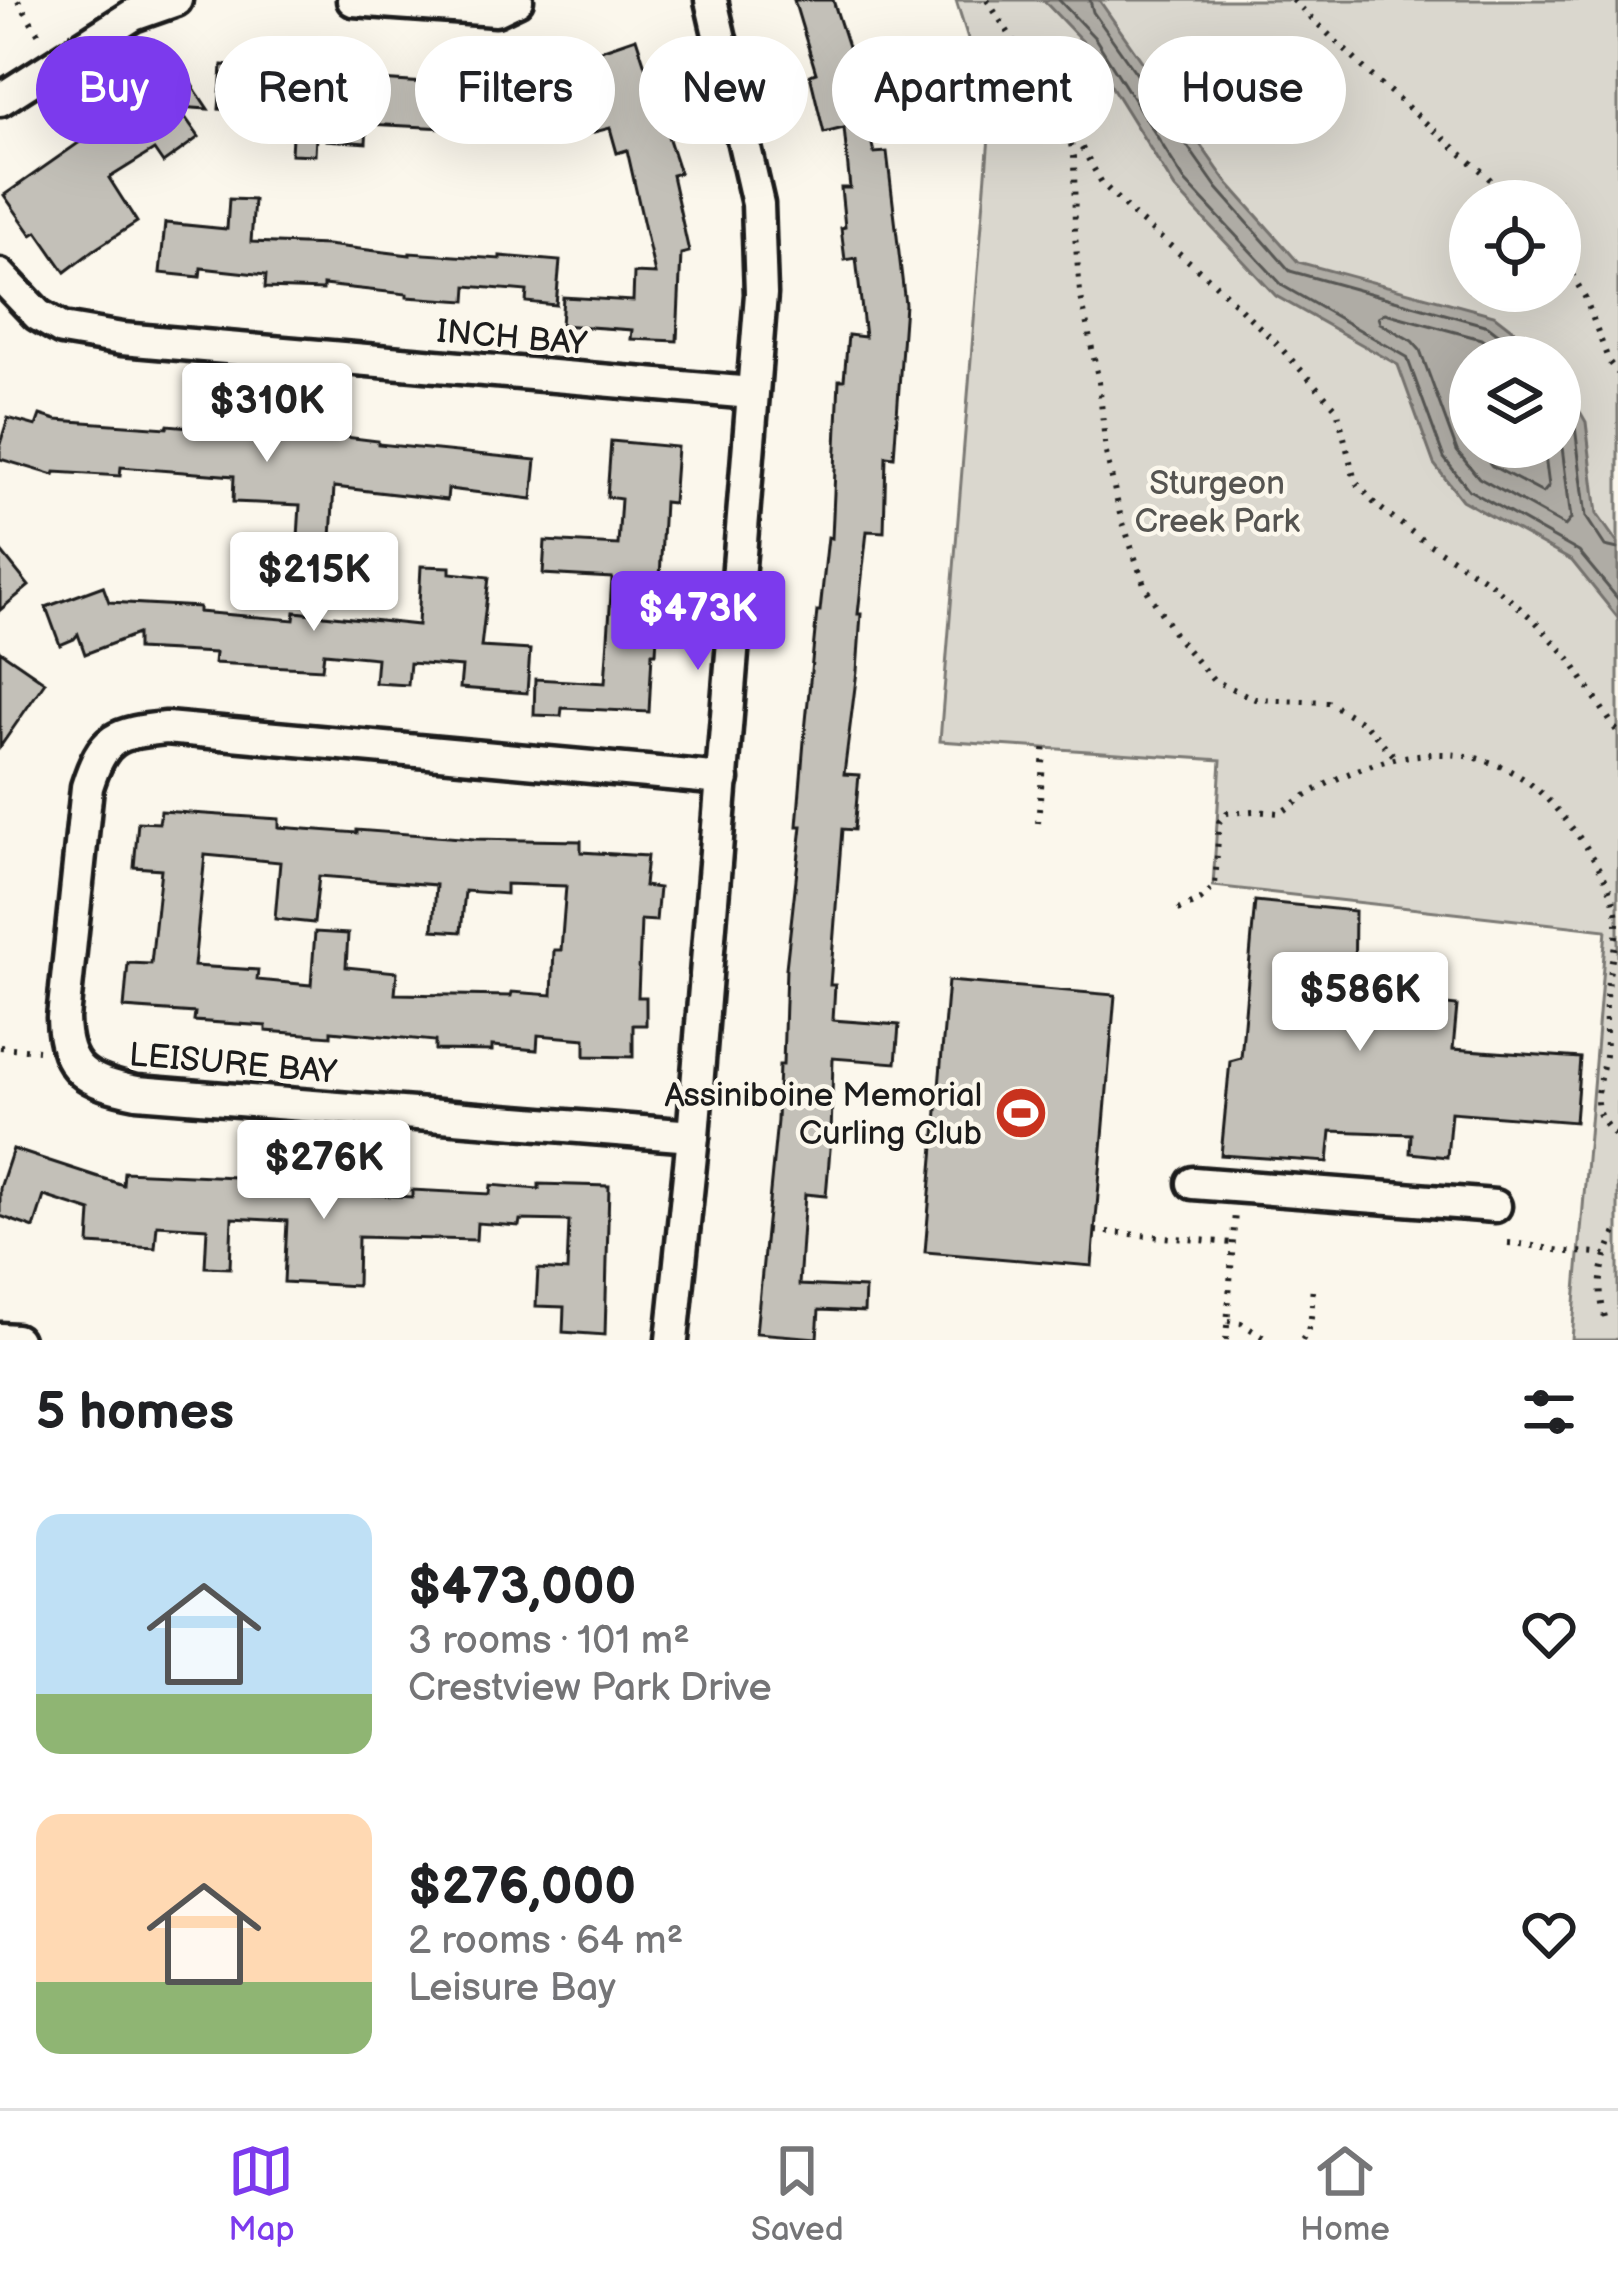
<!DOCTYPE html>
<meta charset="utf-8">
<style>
body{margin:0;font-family:"Balsamiq Sans",sans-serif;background:#f2f2f2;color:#202124;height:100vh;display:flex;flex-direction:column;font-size:45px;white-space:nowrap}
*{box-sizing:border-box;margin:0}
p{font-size:39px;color:#757577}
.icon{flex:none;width:66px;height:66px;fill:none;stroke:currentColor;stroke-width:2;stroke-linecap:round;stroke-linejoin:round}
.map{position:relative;height:1340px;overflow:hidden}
.side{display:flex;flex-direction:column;background:#fff;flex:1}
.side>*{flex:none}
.top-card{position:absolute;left:36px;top:36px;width:1548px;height:108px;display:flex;gap:24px}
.fabs{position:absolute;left:1449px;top:180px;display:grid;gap:24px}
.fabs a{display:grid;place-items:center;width:132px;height:132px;border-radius:50%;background:#fff;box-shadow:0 12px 48px #0002;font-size:60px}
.price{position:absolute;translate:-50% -102px;padding:0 27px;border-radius:12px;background:#fff;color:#222;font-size:39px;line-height:78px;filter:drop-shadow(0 3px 6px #0008)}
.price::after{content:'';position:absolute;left:50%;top:72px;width:36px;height:27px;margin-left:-18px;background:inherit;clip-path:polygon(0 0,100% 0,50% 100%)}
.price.active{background:#7c3aed;color:#fff}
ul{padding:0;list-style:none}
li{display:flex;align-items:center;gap:36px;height:300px;padding:0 36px}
li span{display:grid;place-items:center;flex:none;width:336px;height:240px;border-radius:24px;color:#555}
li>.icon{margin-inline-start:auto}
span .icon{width:144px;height:144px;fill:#fffc;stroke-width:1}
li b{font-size:51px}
h2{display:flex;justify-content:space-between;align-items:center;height:144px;padding:0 36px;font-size:51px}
.pill{padding:0 42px;border-radius:54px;background:#fff;box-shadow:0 12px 48px #0002;font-size:42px;line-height:108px}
.pill.active{background:#7c3aed;color:#fff}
.dock{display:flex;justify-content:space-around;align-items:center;height:168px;border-top:3px solid #e0e0e0;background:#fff;font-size:33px;color:#757577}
.dock a{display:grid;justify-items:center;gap:6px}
.dock .active{color:#7c3aed}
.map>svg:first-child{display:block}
.green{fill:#dad7ce;stroke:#7b7a75;stroke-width:3;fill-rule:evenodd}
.water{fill:#afaca5;stroke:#74726e;stroke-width:3}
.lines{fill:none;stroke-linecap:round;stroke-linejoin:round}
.shore{stroke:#575653;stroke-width:3}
.building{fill:#c3c0b8;stroke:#1c1c1c;stroke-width:3;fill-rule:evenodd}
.minor-casing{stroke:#1c1c1c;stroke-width:39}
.path{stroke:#1c1c1c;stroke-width:6;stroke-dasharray:3 9;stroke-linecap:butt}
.minor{stroke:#fbf7ec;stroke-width:30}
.labels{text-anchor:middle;stroke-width:9;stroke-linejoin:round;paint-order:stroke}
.street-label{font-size:33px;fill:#1c1c1c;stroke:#fbf7ec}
.park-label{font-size:33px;fill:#555451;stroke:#fbf7ec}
.poi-label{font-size:33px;fill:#1c1c1c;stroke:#fbf7ec;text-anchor:end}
</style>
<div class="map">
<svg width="1618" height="1340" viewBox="0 0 1618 1340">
<rect width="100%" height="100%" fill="#fbf7ec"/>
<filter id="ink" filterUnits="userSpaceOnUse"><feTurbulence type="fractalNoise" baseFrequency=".00833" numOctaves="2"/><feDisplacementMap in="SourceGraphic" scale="24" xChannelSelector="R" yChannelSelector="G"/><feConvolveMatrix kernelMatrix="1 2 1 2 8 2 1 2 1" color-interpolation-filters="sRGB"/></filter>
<g filter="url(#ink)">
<!-- green -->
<path class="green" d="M956,0H1618V1338L1615,1340H1572L1606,930L1213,886L1221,760L940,741L991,112ZM1470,201H1560V291H1470ZM1470,357H1560V447H1470Z"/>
<!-- water -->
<path class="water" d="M1043,0H1099L1226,181L1298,262L1494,315L1548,357H1470V447H1560V377L1586,422L1597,514L1618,544V618L1572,561L1462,500L1434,464L1398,365L1276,296L1175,188L1085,44Z"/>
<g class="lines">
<!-- shore -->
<g class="shore">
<path d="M1059,0L1095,38L1185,181L1283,286L1407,357L1444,458L1469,490L1579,552L1618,599"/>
<path d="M1090,0L1093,12L1217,188L1290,271L1488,326L1528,357"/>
<path d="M1504,357L1481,339L1385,313L1378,317L1380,323L1412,341L1420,350L1457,451L1479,478L1565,526L1571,519L1560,431"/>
<path d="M1560,401L1575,426L1586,517L1605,546L1618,549"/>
<path d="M1477,447L1492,466L1543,493L1549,486L1544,447"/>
</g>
</g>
<!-- building -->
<g class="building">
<path d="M794,0H833L852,59L874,153L887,152L905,304L894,457L886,456L884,532L867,531L858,614H861L857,671L844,774L859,775L854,830L842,829L830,985H835L833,1020L899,1025L896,1063L833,1058L831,1138L826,1196L805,1194L799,1285L865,1288L864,1312L819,1310L817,1338L756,1333L777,1121L779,1065H783L786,968L802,826H797L804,741L817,611H820L828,537L832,538L839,380H844L848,335L865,337L856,258L845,260L841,228L845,227L841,188H850L844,128L824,133L810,75L816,73Z"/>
<path d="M636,38L680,173L672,175L689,252L681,254L677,341L631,339L632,330L561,325L563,297L633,301L634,273L655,274L627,150L617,153L610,128L551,143L544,114L608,98L592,53Z"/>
<path d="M222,65L285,70L283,114L219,109Z"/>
<path d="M331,77L441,84L440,96L499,90L498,79L521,77L525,125L465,131V129L367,124L366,143L326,140Z"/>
<path d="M188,79L208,109L178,107L199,137L163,163L154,150L109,178L137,222L94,250L65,272L37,232L32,235L4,195L77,144L120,117L124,124Z"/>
<path d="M293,118L317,119L315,155L291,154Z"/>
<path d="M229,199L254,200L251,242L327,245L410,255V253L500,259V256L560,261L556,305L526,302L527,291L467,286L466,301L407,297V294L323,285V290L265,288L266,275L201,268L200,277L160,273L165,223L227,229Z"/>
<path d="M40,415L56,420L167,428L168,425L236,431V427L281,429L378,441V444L536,460L532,499L448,489L447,500L334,487L330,555L297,553L300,505L233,502L234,476L121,467L120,476L55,472L54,475L0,459V444L8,418L36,426Z"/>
<path d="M611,441L677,447L673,503L664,502L656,653H652L649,712L562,708L561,716L534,715L535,679L605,683L612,578L543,574L545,541L618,545L621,499L607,497Z"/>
<path d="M0,550L29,586L0,610Z"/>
<path d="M421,566L450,567V573L489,577L481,647L530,650L527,693L460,688L462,667L410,663L408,685L375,683L377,658L324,653L322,669L214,663L215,653L137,649V634L85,654L78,634L74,639L60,645L46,607L103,586L109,602L199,607V612L294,620L295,612L418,625Z"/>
<path d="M0,651L45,682L0,747Z"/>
<path d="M161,811L279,819V827L357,833V830L474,839L581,841V852L647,856L644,886L659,888L656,921L641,920L638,997H646V1025H633V1057L585,1056V1039L538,1035L537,1050L492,1046V1051L435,1050V1041L331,1031V1036L266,1031V1026L194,1021L195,1013L124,1008L128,963L151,964L161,869L134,867L138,822L159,823ZM205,855L280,862L275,919L314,923L319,876L436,885L433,930L461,932L465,891L506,894V884L566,886L561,950H554L552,995L512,992L511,996L395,994L397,972L346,967L348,934L315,932L311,985L257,980L258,970L194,966Z"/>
<path d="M1255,901L1355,911L1354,995L1457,1006L1453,1049L1580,1058L1575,1122L1451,1112L1447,1157L1410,1153L1411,1134L1331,1131L1328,1162L1221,1155L1230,1061L1241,1058Z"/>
<path d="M948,981L1115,995L1092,1266L925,1252Z"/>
<path d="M13,1149L123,1185L124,1172L302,1180V1191L412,1197V1190L490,1194L491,1185L539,1189V1184L609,1186L605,1335L563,1332L564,1307L536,1306L538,1269L567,1271L569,1221L520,1220L519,1226L477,1223L476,1240L358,1237L357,1286L284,1282L287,1221L232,1218L230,1268L205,1267L207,1228L157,1225L155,1248L89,1244L91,1211L44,1196L34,1228L0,1216V1188Z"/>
</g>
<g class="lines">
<!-- minor casing -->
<g class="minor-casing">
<g id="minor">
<path d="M353,0L496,10L517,0"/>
<path d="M0,100L133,15L176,0"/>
<path d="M0,275L38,315L62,329L122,339L752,393"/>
<path d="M693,1136L137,1092C88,1082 64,1072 63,1018L87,787C103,737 115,733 166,728L723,779"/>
<path d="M1193,1183L1495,1206"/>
<path d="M0,1339L16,1340"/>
<path d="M672,1340L693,1136L761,294L758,204L711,0"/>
</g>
</g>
<!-- path -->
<g class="path">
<path d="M18,0L41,38"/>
<path d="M987,0L1065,119L1074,157L1075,235L1080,292L1099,382L1106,453L1120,514L1145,587L1177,638L1213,680L1255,699L1328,702L1365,724L1397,759"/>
<path d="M1293,0L1374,78L1486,175L1510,201"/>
<path d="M1070,127L1102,183L1132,214L1209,278L1277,344L1337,409L1355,481L1376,505L1421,539L1488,581L1535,621L1569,658L1618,733"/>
<path d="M1560,254L1585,297L1609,362L1618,373"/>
<path d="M1038,823L1045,740"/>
<path d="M1178,910L1200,900L1215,886L1219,822L1227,813L1253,811L1281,813C1342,766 1438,731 1512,772C1537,785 1555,807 1572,828C1592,853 1613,885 1617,918C1618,944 1607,973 1606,1000C1605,1018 1607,1036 1605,1055C1603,1072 1594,1091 1598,1109C1600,1120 1611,1130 1618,1139"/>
<path d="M0,1047L38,1050"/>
<path d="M1095,1231L1233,1243"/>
<path d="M1508,1243C1527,1244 1544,1248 1562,1251C1577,1254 1590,1250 1606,1255"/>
<path d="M1605,1317C1595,1283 1603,1258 1618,1228"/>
<path d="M1228,1321L1241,1323L1268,1340"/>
<path d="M1226,1340L1235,1212"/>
<path d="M1302,1340C1314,1327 1311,1304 1313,1286"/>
</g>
<!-- minor -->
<use href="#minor" class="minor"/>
</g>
</g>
<!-- icons -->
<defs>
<g id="stadium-disc" transform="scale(2.7)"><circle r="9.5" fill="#c8321e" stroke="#fbf7ec"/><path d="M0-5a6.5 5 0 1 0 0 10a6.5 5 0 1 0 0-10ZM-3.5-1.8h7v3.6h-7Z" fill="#fff"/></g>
</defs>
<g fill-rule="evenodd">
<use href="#stadium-disc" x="1021" y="1113"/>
</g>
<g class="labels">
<!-- street labels -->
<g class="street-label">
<text transform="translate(512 336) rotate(5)" y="12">INCH BAY</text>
<text transform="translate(233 1062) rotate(5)" y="12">LEISURE BAY</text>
</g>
<!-- park labels -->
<g class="park-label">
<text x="1217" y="494">Sturgeon<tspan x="1217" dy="38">Creek Park</tspan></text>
</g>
<!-- poi labels -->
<g class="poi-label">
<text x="982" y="1106">Assiniboine Memorial<tspan x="982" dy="38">Curling Club</tspan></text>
</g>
</g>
</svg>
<div class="fabs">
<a><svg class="icon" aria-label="locate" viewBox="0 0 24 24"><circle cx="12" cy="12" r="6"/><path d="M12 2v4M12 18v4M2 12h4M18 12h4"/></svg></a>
<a><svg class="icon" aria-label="layers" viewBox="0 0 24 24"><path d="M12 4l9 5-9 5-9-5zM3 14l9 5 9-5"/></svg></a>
</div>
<b class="price" style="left:267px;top:465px">$310K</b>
<b class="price" style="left:314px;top:634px">$215K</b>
<b class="price active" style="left:698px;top:673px">$473K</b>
<b class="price" style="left:1360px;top:1054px">$586K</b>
<b class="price" style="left:324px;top:1222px">$276K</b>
<div class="top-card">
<a class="pill active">Buy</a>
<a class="pill">Rent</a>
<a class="pill">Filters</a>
<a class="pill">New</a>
<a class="pill">Apartment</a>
<a class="pill">House</a>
</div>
</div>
<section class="side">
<h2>5 homes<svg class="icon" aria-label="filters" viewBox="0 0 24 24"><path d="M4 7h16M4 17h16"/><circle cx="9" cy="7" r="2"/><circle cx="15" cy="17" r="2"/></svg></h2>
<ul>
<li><span style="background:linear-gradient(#bfe0f5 75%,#8fb573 0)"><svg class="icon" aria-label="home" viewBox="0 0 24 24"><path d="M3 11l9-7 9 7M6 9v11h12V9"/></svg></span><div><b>$473,000</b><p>3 rooms · 101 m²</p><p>Crestview Park Drive</p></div><svg class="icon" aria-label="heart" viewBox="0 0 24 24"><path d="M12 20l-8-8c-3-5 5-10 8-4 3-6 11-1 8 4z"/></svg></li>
<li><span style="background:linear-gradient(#ffd9b3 70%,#8fb573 0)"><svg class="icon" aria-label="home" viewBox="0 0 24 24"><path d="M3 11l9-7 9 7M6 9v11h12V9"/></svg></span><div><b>$276,000</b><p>2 rooms · 64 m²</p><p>Leisure Bay</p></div><svg class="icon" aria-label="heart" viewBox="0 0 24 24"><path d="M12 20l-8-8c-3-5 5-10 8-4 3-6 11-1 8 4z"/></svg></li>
</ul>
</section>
<nav class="dock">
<a class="active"><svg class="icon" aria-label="map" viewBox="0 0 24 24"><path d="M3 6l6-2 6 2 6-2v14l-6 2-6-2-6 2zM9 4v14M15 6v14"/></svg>Map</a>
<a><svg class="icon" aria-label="saved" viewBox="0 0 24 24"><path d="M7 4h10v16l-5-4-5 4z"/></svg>Saved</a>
<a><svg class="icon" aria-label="home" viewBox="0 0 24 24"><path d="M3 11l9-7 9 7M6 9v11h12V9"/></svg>Home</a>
</nav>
